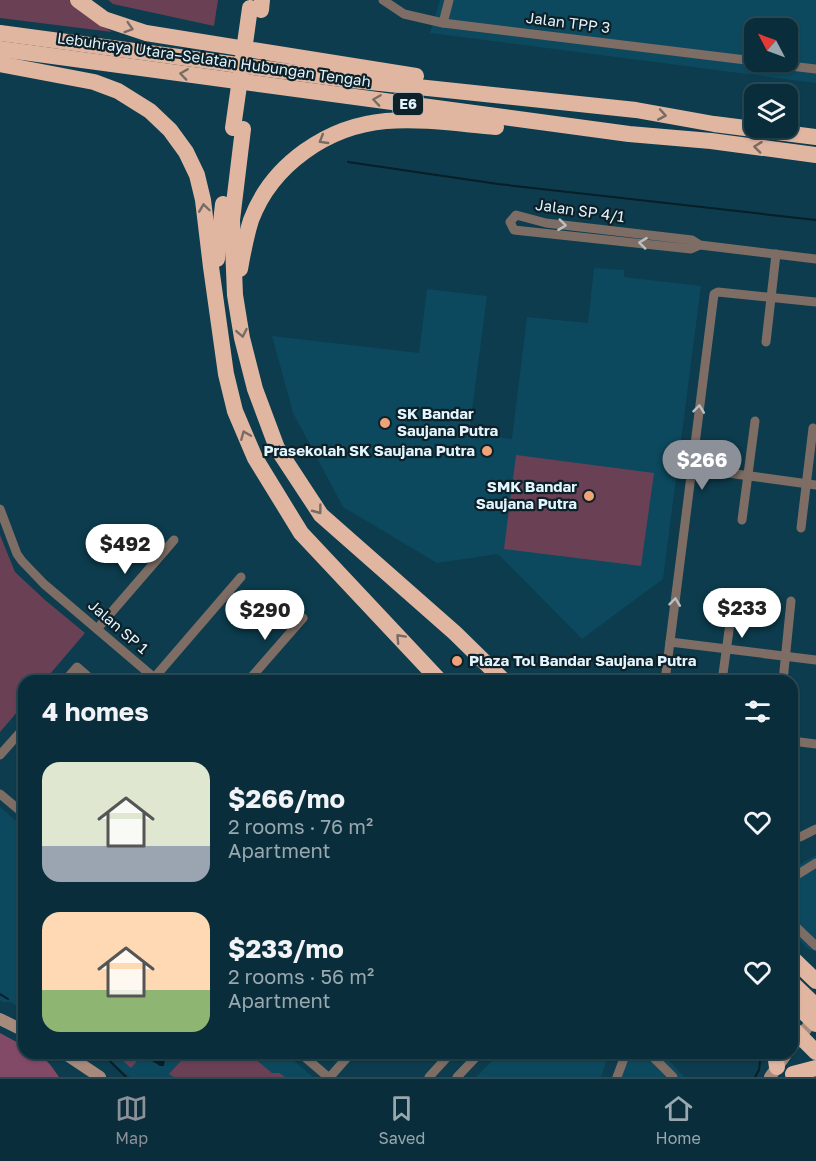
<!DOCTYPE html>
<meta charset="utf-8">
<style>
body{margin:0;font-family:"Golos Text",sans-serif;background:#173945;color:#f1f3f6;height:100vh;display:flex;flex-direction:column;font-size:22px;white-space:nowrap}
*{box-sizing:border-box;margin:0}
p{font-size:20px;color:#99a8af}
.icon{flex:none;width:33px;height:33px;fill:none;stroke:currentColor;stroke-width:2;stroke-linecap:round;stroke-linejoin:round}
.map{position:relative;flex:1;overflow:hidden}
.details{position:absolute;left:18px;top:675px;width:780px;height:384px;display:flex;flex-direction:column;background:#092d3a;border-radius:18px;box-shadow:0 2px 4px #0004,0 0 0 2px #294954}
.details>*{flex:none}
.needle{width:39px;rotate:311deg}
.tools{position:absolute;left:744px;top:18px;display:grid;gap:12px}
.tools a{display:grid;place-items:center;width:54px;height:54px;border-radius:12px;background:#092d3a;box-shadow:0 2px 4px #0004,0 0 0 2px #294954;font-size:30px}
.price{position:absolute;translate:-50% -51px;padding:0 14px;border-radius:21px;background:#fff;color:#222;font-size:20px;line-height:39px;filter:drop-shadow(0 2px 3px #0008)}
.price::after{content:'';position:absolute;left:50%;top:36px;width:18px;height:14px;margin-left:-9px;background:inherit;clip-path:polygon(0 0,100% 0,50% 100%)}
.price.current{background:#8c9099;color:#fff}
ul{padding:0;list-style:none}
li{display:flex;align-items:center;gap:18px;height:150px;padding:0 24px}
li span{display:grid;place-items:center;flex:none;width:168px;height:120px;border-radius:18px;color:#555}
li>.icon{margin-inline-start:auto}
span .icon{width:72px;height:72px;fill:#fffc;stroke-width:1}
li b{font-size:26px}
h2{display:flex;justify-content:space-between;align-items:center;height:72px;padding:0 24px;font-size:26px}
.tab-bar{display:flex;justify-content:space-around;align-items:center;height:84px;border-top:2px solid #294954;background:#092d3a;font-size:16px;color:#99a8af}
.tab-bar a{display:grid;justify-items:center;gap:3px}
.tab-bar .current{color:#8c9099}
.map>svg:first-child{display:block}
.built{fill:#0c495e;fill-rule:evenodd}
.green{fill:#6a4055}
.forest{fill:#834a68}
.water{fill:#071f28}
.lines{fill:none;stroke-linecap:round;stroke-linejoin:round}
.stream{stroke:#071f28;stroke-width:2}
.street{stroke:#7e6d64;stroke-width:9}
.secondary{stroke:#a68b7d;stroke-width:12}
.highway{stroke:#e1b6a1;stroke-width:16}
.highway-bridge{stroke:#e1b6a1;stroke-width:16}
.oneway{stroke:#786b64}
.oneway2{stroke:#babfc0}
.poi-dot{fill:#f0a279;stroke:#0e2028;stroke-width:2}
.labels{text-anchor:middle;stroke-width:4.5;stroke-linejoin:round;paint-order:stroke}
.shield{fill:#0e2028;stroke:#a2b5be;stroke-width:1.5}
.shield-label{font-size:14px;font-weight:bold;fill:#e2f5fe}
.street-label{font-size:15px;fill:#e2f5fe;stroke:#0e2028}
.poi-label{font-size:15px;font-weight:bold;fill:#e2f5fe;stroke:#0e2028;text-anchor:start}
</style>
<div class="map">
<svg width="816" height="1077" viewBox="0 0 816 1077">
<rect width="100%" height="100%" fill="#0c3c4d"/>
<!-- built -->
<g class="built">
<path d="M440,0H816V83L430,33ZM754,28H788V62H754Z"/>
<path d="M594,268L624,270V277L701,286L663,579L582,639L498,554L437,563L343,507L293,413L272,336L419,353L427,289L487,296L469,433L512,439L527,317L588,323Z"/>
<path d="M0,807L24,828V1012L11,1002H3L0,1000Z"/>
<path d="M816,855V951L808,949L792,933V869Z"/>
<path d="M100,1053H285L313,1077H130Z"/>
<path d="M500,1053H609L601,1077H476Z"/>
<path d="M622,1053H662L684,1077H613Z"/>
</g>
<!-- green -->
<g class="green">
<path d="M0,0H69L81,12L112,32L0,18Z"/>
<path d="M108,0H218L214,26L113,4Z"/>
<path d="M516,455L654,473L641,566L504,549Z"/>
<path d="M0,535L15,572L45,600L85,633L44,681H24V704L0,732Z"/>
<path d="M114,1053H144L131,1068Z"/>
<path d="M188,1053H258L261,1056L254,1058L272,1073H279L285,1077H174L169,1074Z"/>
</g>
<!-- forest -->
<path class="forest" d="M0,1033L24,1046V1053C43,1053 49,1062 59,1077H0Z"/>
<!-- water -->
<path class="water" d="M153,1053H159L165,1059L164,1066H160L152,1061L150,1056Z"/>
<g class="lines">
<!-- stream -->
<g class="stream">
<path d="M348,162L498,184L816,220"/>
<path d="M0,994L8,999"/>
<path d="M102,1053L126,1077"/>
<path d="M755,1077L759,1070L761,1053"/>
</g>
<!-- street -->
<g class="street">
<path d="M383,0L404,14L443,23L754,61"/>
<path d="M443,23L449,0"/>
<path d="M756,62L816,69"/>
<path d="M700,245L691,249L514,230L510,222L516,215L546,223L692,240L700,245L816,259"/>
<path d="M766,342L776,254"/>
<path d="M692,468L816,485"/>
<path d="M0,509L17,554L22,561L44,584L158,681"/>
<path d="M742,520L755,421"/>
<path d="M801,528L813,428"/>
<path d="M97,629L174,540"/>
<path d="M670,642L816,660"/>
<path d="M154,678L241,577"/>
<path d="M65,681L77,667L93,681"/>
<path d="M248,681L303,618"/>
<path d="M347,681L349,679"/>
<path d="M665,681L714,294L718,292L816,302"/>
<path d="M722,681L734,594"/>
<path d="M783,681L791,601"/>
<path d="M792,741L816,744"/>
<path d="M0,755L24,728"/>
<path d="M0,794L24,814"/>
<path d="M792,836L800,837L816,829"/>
<path d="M792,878L816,863"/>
<path d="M792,923L816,946"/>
<path d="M300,1053L328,1077"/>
<path d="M649,1053L673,1077"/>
<path d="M330,1077L351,1053"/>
<path d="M429,1077L451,1053"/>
<path d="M457,1077L480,1053"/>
<path d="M617,1077L626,1053"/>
</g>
<!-- secondary -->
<g class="secondary">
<path d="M0,1019L24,1031"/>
<path d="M792,1047L816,1016"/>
<path d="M64,1053L100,1077"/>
<path d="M770,1077L787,1053"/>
</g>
<!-- highway -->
<g class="highway">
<path d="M78,0L104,19L146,33L416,76"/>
<path d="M261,10L262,0"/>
<path d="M0,33L342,79L636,110L714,124L816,137"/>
<path d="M0,49L629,134L711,141L816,155"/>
<path d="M0,64L94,82L118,91L150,111L170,130L186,152L197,175L203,200L211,267L226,374L235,411L255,458L301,533L440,681"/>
<path d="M243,129L232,220L235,295L242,338L255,389L277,448L321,515L455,633L504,681"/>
<path d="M217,259L223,204"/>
<path d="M240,269C243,252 246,236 251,220C272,164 328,126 386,121C422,118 460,124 496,127"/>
<path d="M792,958L816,981"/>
<path d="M792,983L816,1006"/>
<path d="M792,1028L816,1052"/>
<path d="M775,1053L777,1067"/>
<path d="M793,1074L816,1068"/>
</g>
<!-- highway-bridge -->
<g class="highway-bridge">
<path d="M233,128L250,8"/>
<path d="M792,1001L816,1024"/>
</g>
</g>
<!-- one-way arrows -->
<defs><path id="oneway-chevron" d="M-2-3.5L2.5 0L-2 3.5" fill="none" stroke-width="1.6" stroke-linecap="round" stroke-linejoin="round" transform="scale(1.5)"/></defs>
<g class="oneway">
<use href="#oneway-chevron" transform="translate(129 28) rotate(17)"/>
<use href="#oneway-chevron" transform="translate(184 74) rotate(-172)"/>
<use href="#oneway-chevron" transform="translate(377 100) rotate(-172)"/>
<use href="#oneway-chevron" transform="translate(662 115) rotate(10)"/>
<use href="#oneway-chevron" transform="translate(323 140) rotate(149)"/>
<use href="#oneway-chevron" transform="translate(758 147) rotate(-173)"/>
<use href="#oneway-chevron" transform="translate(204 208) rotate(-98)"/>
<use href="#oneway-chevron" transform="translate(242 333) rotate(79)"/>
<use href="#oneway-chevron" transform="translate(245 435) rotate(-112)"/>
<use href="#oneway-chevron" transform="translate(318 510) rotate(53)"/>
<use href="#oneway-chevron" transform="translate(400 638) rotate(-133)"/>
</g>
<g class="oneway2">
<use href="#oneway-chevron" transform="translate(562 225) rotate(7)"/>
<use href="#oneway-chevron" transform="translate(643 243) rotate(-173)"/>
<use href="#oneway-chevron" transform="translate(699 409) rotate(-83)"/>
<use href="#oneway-chevron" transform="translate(675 602) rotate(-83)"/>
</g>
<!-- markers -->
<g class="poi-dot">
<circle cx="385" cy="423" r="6"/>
<circle cx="487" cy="451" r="6"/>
<circle cx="589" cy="496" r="6"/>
<circle cx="457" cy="661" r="6"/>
</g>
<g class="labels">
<!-- shield labels -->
<rect class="shield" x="393" y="93" width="30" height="22" rx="4.5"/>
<g class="shield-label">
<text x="408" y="109">E6</text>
</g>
<!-- street labels -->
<g class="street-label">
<text transform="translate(568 23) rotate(7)" y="5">Jalan TPP 3</text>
<text transform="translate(214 60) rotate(8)" y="5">Lebuhraya Utara–Selatan Hubungan Tengah</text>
<text transform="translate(580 211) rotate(8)" y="5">Jalan SP 4/1</text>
<text transform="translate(118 627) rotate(41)" y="5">Jalan SP 1</text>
</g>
<!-- poi labels -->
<g class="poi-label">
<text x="397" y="419">SK Bandar<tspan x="397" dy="17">Saujana Putra</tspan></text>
<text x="475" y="456" text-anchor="end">Prasekolah SK Saujana Putra</text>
<text x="577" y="492" text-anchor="end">SMK Bandar<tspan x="577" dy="17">Saujana Putra</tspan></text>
<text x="469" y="666">Plaza Tol Bandar Saujana Putra</text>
</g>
</g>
</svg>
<div class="tools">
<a><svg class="needle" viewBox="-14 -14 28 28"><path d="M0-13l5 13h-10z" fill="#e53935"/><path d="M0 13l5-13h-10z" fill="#99a8af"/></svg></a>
<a><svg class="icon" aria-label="layers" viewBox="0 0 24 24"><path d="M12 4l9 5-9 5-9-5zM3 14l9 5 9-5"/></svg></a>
</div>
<b class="price current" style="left:702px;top:491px">$266</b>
<b class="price" style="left:125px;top:575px">$492</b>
<b class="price" style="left:742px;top:639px">$233</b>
<b class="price" style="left:265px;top:641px">$290</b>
<section class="details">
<h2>4 homes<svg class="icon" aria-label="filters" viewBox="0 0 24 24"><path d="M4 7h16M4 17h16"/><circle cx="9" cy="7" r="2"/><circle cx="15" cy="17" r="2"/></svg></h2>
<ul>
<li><span style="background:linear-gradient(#dfe7d0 70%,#9aa5b1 0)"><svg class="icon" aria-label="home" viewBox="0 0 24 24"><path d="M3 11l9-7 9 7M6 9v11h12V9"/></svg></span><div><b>$266/mo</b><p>2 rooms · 76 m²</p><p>Apartment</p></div><svg class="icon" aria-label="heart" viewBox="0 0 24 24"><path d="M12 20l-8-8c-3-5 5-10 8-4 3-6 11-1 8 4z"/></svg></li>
<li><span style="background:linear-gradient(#ffd9b3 65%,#8fb573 0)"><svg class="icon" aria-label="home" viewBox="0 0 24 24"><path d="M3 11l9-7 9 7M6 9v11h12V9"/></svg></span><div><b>$233/mo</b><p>2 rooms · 56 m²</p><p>Apartment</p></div><svg class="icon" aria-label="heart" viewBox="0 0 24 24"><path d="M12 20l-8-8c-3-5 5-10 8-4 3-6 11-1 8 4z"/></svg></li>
</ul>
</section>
</div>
<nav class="tab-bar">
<a class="current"><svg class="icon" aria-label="map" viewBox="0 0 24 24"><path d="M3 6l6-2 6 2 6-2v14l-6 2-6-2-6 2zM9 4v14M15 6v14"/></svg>Map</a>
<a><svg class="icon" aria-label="saved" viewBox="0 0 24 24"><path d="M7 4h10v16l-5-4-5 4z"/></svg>Saved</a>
<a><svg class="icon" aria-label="home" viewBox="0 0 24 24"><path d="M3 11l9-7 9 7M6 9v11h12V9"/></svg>Home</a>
</nav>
